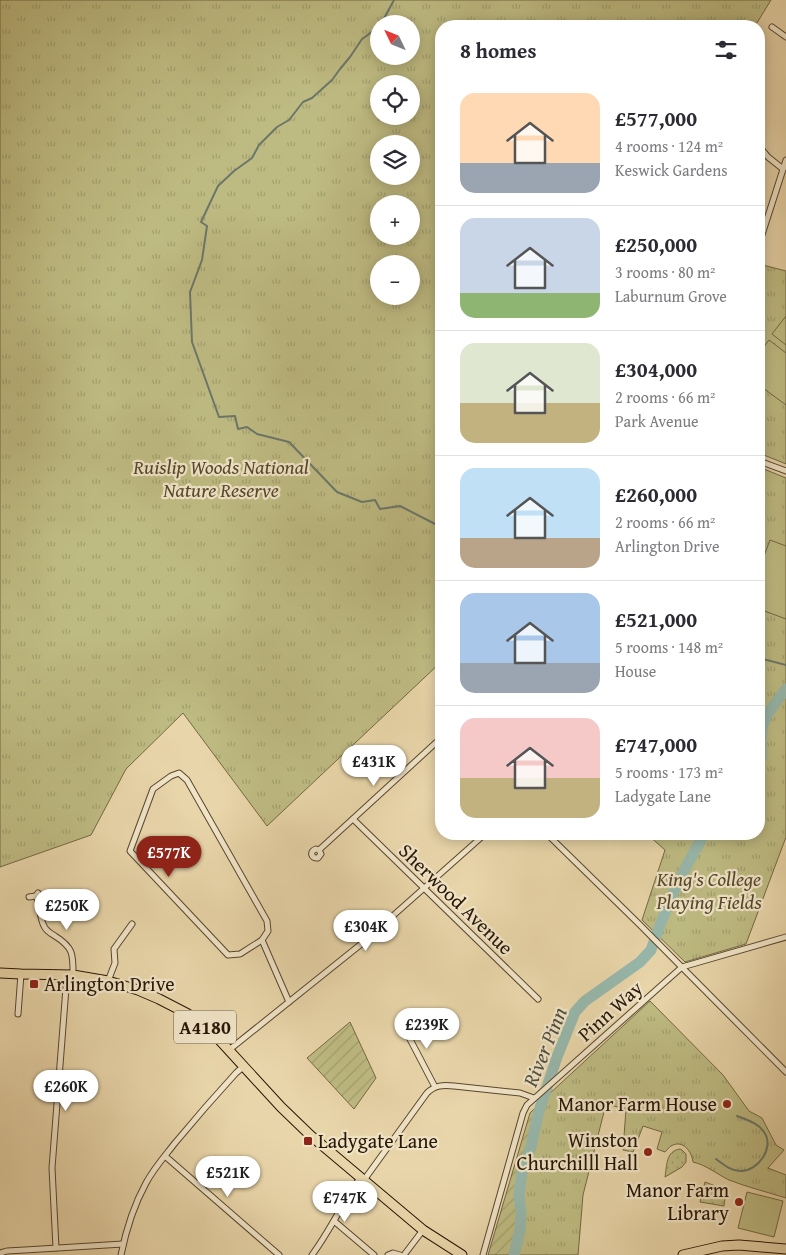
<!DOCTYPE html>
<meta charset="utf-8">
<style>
body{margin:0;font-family:"Gentium Book Plus",serif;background:#f7f7f7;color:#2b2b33;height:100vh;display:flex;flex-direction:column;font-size:19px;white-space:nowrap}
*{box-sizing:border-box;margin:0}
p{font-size:16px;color:#7c7c81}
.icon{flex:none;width:28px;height:28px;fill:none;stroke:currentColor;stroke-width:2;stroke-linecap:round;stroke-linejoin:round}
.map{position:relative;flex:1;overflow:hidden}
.side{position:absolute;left:435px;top:20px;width:330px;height:820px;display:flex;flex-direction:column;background:#fff;border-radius:20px;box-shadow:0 2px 12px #0003}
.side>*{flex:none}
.needle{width:32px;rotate:313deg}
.controls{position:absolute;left:370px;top:15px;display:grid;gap:10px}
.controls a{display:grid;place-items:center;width:50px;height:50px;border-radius:50%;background:#fff;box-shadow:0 2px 12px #0003;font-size:25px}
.price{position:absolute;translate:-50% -42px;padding:0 11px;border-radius:18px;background:#fff;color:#222;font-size:16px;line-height:32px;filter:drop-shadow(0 1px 2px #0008)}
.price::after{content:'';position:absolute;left:50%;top:30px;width:15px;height:11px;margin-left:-8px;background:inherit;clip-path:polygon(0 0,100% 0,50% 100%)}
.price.selected{background:#8f2418;color:#fff}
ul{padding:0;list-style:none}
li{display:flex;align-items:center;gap:15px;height:125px;padding:0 25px}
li+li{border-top:1px solid #e1e1e2}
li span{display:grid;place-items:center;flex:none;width:140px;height:100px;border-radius:15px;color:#555}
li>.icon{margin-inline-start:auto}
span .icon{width:60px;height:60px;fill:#fffc;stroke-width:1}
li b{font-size:21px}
h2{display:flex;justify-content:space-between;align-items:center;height:60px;padding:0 25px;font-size:21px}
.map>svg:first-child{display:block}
.grass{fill:url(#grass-dots);stroke:#736844}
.park{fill:url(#park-tufts);stroke:#736844;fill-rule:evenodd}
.garden{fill:url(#garden-furrows);stroke:#736844}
.pitch{fill:#bebb82;stroke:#736844}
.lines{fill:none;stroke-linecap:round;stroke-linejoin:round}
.stream{stroke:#6b776a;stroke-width:2}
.river{stroke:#97b8ac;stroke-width:11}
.street-casing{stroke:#58462f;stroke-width:7}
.primary-casing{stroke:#281606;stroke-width:11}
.street{stroke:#f0e4c7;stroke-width:5}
.primary{stroke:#e8d5a9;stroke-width:9}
.poi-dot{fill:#8f2418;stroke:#f0e4c7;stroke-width:2}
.labels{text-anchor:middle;stroke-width:4.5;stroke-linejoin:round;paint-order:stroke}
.shield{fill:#f0e4c7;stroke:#645440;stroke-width:1}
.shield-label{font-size:19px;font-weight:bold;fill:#281606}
.park-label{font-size:20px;font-style:italic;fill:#55482b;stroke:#f0e4c7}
.street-label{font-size:20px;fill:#281606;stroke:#f0e4c7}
.poi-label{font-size:20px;fill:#281606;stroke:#f0e4c7;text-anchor:end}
.water-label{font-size:21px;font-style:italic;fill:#4f4f40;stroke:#f0e4c7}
</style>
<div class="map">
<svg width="786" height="1255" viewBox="0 0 786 1255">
<defs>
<pattern id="grass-dots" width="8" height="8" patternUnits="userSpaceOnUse" patternTransform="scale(1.25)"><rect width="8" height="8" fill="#bebb82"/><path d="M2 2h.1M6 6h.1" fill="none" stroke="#a3a06f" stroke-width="1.8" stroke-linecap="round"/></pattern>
<pattern id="park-tufts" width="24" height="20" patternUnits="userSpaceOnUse" patternTransform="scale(1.25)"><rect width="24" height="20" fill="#bebb82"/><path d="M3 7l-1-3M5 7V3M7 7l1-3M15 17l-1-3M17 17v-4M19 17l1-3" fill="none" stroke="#a3a06f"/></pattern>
<pattern id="garden-furrows" width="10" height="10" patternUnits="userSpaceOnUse" patternTransform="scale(1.25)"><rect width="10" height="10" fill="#bebb82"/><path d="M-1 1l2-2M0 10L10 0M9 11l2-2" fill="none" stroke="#a3a06f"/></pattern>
</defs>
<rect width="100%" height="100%" fill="#e8d5a9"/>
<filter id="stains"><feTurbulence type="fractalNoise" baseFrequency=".004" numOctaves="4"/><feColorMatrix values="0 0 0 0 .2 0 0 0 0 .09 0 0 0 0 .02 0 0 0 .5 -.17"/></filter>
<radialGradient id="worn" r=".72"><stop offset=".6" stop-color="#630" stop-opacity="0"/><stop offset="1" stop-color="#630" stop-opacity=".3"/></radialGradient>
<!-- grass -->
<g class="grass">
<path d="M680,1149L682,1150L686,1154V1162L682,1167L665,1177C667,1165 666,1151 680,1149Z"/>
<path d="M705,1182L726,1190L724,1206L700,1202Z"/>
</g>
<!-- park -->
<g class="park">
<path d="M0,0H771L755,26H441V662L267,826L183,713L126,769L91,835L0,867ZM379,24H411V56H379ZM379,84H411V116H379ZM379,144H411V176H379ZM379,204H411V236H379ZM379,264H411V296H379Z"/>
<path d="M759,264L786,271V464L759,453Z"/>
<path d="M759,467L786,478V837L746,944L685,962L642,920L665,850L647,834H759Z"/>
<path d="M650,1001L723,1075L749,1111L762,1118L776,1145L784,1150L768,1168L786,1175V1198C767,1192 747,1187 729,1180C717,1174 706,1165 693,1162C692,1152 683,1139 671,1146C669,1147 667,1150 665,1152L657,1149L662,1132L643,1126L633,1152L623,1150L626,1109L606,1104L583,1195L578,1255H514L520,1230L521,1213L519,1195L522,1173L531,1147L541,1105L547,1096Z"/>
</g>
<!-- garden -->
<g class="garden">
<path d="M350,1022L376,1078L354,1109L307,1058Z"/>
<path d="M539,1104L529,1146L519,1173L517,1195L518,1212V1229L512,1255H488L530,1113Z"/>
</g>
<!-- pitch -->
<g class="pitch">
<path d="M786,316V345L772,334Z"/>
<path d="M769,340L786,353V405L759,385V353Z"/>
<path d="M770,540L786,546V619L759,609V569Z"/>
<path d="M747,1192L783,1201L774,1237L738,1228Z"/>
</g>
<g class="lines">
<!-- stream -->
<g class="stream">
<path d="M381,24L394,0"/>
<path d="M379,27L362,39L350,57L340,69L332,80L312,98L303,102L289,120L277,127L259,145L252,158L234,171L218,186L201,222L207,226L202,260L190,292L192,342L219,417L235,416L238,429L247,427L257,434L289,442L337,492L362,502L375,500L380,509L400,506L441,527"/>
<path d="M759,658L786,665"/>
<path d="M660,874L677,886"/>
<path d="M716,1159C723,1164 731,1171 740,1171C758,1172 775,1147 764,1132C758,1123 747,1120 737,1116"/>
</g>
<!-- river -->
<g class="river">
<path d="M759,758L761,757C761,746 760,734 763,724C767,712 779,699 786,689"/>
<path d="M514,1255L520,1230L521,1213L519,1195L522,1173L531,1147L539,1111L557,1057L575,1012L585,1001L640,962L651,950L660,925L674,891L687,865L704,834"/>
</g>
<!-- street casing -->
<g class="street-casing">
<g id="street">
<path d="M772,27L786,37"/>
<path d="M759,146L768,157L783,169"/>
<path d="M759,244L786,160"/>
<path d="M759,461L786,471"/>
<path d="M353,819L538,999"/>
<path d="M547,834L638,923L786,1072"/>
<path d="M319,850L321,854L318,858C311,859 309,851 316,849L319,850L441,738"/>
<path d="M36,896C41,905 39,917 44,926C46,931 50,933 55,936C74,948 73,955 73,975"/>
<path d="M29,897L36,896L38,893"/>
<path d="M262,940L240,954L228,955L130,851L153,789L171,776L179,773L187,780L267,921L268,931L262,940L289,1002"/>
<path d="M108,981L115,963L114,949L132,924"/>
<path d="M18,1014L21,974"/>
<path d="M401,1022L435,1087"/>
<path d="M229,1050L360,945L485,834"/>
<path d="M165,1156L279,1255"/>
<path d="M364,1180L427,1093C435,1085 443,1085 454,1086L520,1093L534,1098"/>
<path d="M334,1221L374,1255"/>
<path d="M56,1248L52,1168L67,975"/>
<path d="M0,1253L7,1251L25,1250L123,1244"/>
<path d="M121,1255C126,1230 134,1205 146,1183C154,1168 165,1156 175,1143C195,1119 215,1096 236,1073L244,1066"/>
<path d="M312,1255C330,1231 343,1202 360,1178"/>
<path d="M388,1255L393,1253L400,1255"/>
<path d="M404,1255L423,1230"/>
<path d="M483,1255L523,1113L527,1105L682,967L786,937"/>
</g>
</g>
<!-- primary casing -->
<g class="primary-casing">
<g id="primary">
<path d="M0,973L21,974L73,975L108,981L138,990L159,999L188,1014L197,1019L214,1034L281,1107L310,1135L423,1230L462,1255"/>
<path d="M683,1255L722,1246L739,1245L786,1249"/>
</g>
</g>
<!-- street -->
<use href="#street" class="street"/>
<!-- primary -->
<use href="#primary" class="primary"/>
</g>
<!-- markers -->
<g class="poi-dot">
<rect x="29" y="979" width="10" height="10" rx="2.5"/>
<circle cx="727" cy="1104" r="5"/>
<rect x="303" y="1136" width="10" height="10" rx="2.5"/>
<circle cx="648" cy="1152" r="5"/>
<circle cx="739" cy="1202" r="5"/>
</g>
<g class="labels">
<!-- shield labels -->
<rect class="shield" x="174" y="1010.5" width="62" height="33" rx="4"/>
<g class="shield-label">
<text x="205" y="1034">A4180</text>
</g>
<!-- park labels -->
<g class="park-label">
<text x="221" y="474">Ruislip Woods National<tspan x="221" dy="23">Nature Reserve</tspan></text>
<text x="709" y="886">King's College<tspan x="709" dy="23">Playing Fields</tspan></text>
</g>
<!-- street labels -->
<g class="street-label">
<text transform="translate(456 899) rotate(44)" y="7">Sherwood Avenue</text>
<text transform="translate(610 1011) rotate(-42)" y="7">Pinn Way</text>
</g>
<!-- poi labels -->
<g class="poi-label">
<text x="44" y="991" text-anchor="start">Arlington Drive</text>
<text x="717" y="1111">Manor Farm House</text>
<text x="638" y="1147">Winston<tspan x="638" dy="23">Churchilll Hall</tspan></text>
<text x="318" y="1148" text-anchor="start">Ladygate Lane</text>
<text x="729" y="1197">Manor Farm<tspan x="729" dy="23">Library</tspan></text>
</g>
<!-- water labels -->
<g class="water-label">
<text transform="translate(545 1047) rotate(-68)" y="7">River Pinn</text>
</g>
</g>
<rect width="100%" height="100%" filter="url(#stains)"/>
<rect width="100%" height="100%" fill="url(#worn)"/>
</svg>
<div class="controls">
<a><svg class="needle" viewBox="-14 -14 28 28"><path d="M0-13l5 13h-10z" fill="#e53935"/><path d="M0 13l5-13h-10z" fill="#7c7c81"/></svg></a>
<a><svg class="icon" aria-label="locate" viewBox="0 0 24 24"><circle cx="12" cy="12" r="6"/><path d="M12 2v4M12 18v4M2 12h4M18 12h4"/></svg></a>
<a><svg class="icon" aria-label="layers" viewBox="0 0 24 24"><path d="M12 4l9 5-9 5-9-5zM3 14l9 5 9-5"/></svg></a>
<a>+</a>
<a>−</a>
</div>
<b class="price" style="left:374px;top:787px">£431K</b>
<b class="price selected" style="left:169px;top:878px">£577K</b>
<b class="price" style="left:67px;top:931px">£250K</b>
<b class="price" style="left:366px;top:952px">£304K</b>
<b class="price" style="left:427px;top:1050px">£239K</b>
<b class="price" style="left:66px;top:1112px">£260K</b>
<b class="price" style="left:228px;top:1198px">£521K</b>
<b class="price" style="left:345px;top:1223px">£747K</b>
<section class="side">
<h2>8 homes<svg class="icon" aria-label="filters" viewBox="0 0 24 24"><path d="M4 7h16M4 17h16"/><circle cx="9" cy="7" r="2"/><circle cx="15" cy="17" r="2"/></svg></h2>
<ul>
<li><span style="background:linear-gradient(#ffd9b3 70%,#9aa5b1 0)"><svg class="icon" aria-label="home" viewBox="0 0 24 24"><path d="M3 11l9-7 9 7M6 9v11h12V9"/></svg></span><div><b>£577,000</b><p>4 rooms · 124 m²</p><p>Keswick Gardens</p></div></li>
<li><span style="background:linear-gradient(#c9d6e8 75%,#8fb573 0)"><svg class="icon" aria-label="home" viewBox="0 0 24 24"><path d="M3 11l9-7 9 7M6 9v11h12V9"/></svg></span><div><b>£250,000</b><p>3 rooms · 80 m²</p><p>Laburnum Grove</p></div></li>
<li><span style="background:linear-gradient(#dfe7d0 60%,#c2b280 0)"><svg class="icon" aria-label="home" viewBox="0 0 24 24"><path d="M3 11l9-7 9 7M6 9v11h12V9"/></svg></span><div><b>£304,000</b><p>2 rooms · 66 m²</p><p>Park Avenue</p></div></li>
<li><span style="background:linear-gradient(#bfe0f5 70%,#b9a48a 0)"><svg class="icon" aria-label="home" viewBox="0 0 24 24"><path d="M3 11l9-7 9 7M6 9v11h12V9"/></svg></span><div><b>£260,000</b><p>2 rooms · 66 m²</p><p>Arlington Drive</p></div></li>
<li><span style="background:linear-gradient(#a9c7e8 70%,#9aa5b1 0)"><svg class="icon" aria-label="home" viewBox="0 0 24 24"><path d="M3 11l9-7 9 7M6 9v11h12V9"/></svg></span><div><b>£521,000</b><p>5 rooms · 148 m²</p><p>House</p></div></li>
<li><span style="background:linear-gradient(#f6c9c9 60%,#c2b280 0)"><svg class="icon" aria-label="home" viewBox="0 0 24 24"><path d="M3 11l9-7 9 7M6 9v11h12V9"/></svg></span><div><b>£747,000</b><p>5 rooms · 173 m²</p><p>Ladygate Lane</p></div></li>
</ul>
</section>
</div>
